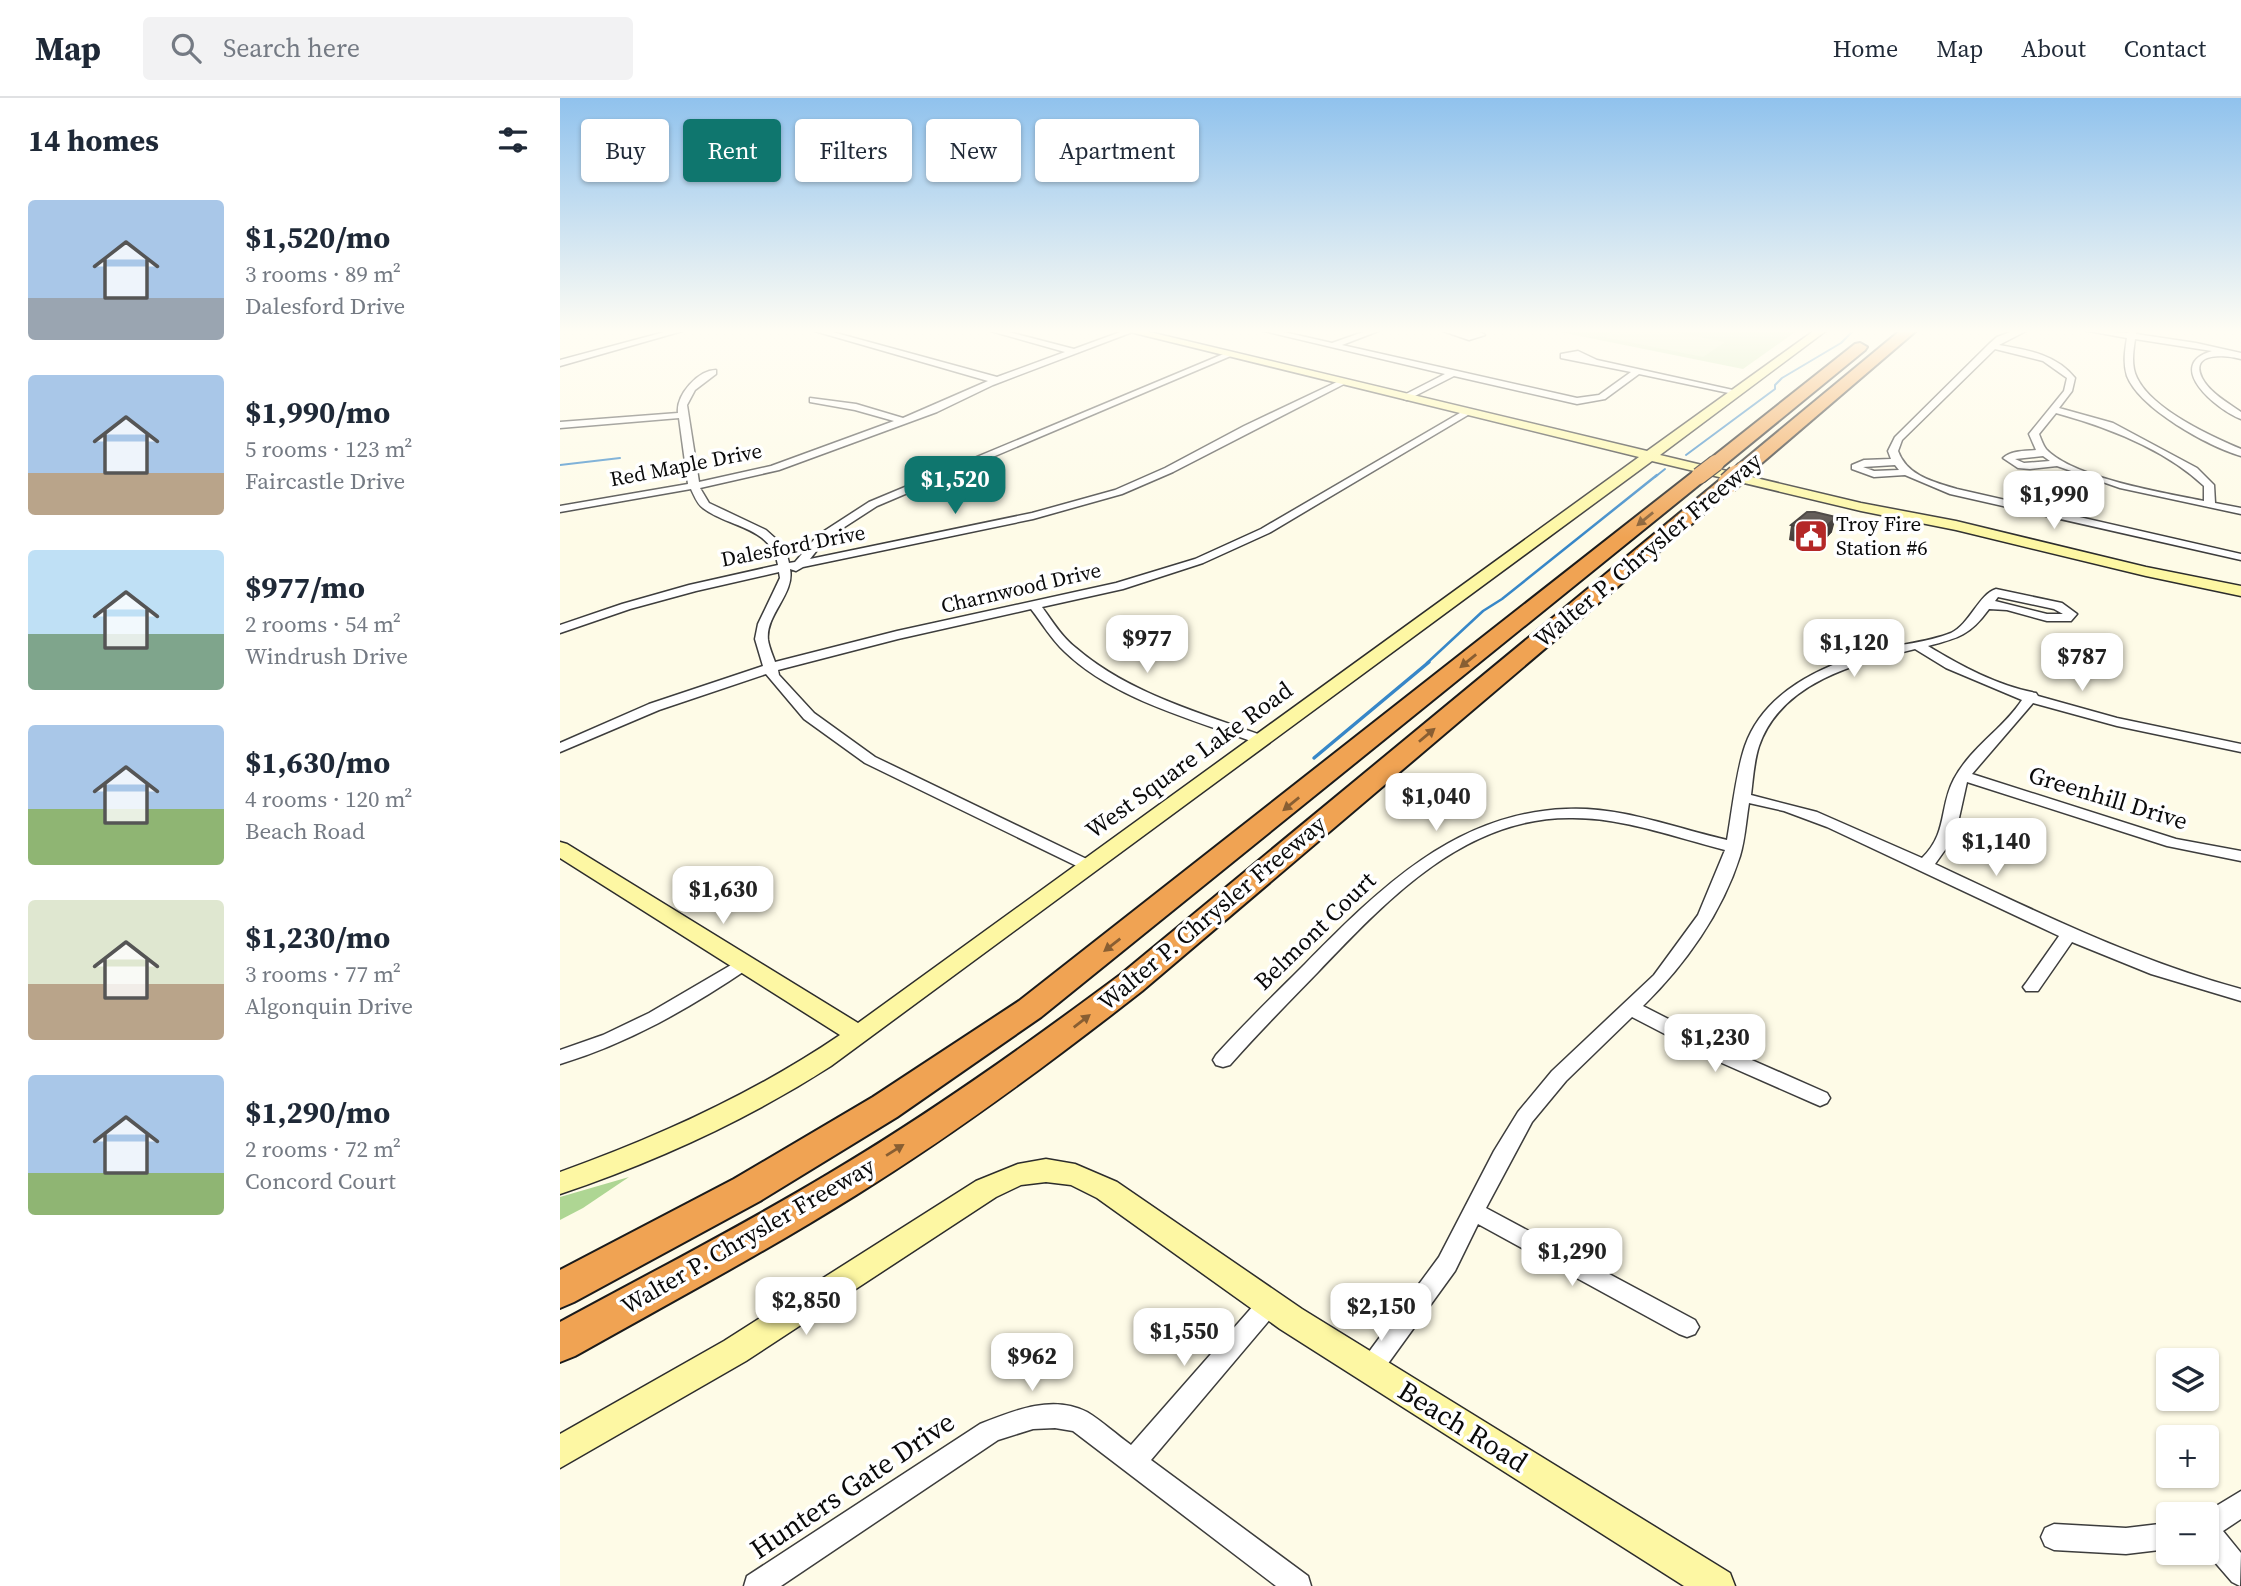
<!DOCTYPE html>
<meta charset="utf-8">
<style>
body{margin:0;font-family:"Source Serif 4",serif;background:#f2f2f3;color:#1f2937;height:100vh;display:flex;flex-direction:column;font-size:26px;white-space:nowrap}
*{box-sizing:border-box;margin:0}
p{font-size:23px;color:#747a83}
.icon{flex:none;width:38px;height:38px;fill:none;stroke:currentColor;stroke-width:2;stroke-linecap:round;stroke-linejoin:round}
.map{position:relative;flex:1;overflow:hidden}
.sheet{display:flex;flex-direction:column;background:#fff;width:560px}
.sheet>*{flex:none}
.banner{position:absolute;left:21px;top:21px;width:665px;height:63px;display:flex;gap:14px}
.buttons{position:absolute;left:1596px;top:1250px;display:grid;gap:14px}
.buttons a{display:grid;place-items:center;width:63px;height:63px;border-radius:7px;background:#fff;box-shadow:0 2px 5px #0004;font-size:35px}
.price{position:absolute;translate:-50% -60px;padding:0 16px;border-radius:14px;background:#fff;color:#222;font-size:23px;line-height:46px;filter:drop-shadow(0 2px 4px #0008)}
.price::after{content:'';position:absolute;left:50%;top:42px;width:21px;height:16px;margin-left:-10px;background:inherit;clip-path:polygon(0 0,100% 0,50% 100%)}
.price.current{background:#0f766e;color:#fff}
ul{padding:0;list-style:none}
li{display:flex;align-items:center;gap:21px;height:175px;padding:0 28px}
li span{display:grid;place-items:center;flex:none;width:196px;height:140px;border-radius:7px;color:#555}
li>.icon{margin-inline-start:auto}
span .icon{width:84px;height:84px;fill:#fffc;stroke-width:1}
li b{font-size:30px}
h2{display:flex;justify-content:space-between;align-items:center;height:84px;padding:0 28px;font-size:30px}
.pill{padding:0 24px;border-radius:7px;background:#fff;box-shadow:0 2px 5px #0004;font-size:24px;line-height:63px}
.pill.current{background:#0f766e;color:#fff}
header{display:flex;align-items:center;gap:42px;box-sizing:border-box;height:98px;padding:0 35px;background:#fff;border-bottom:2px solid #e0e1e3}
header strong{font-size:33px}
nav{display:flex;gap:38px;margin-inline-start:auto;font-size:24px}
.search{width:490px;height:63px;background:#f2f2f3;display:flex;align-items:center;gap:18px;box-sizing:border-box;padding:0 24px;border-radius:7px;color:#747a83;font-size:26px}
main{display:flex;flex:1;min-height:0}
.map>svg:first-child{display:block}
.green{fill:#cbe6b3}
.forest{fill:#aed693}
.pitch{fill:#ddeec4}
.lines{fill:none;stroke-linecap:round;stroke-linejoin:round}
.stream-far2{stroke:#3787c8;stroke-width:2}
.stream-far1{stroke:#3787c8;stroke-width:2.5}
.stream{stroke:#3787c8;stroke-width:3.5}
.street-casing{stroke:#3d3d3d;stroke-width:3}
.secondary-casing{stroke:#2c2c2c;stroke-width:3}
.highway-casing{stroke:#1b1b1b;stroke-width:4}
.street{fill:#fff;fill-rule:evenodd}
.secondary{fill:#fdf7a3;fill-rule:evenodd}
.highway{fill:#f0a353;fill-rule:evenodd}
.highway-bridge-far1-casing{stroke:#1b1b1b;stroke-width:18;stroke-linecap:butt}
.highway-bridge-casing{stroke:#1b1b1b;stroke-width:23;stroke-linecap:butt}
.highway-bridge-far1{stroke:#f0a353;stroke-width:16}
.highway-bridge{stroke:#f0a353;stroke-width:20}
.wall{fill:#47403c}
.shaded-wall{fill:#393431}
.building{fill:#524b46;stroke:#393431;stroke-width:2}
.oneway{fill:#885e32}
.labels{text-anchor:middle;stroke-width:7;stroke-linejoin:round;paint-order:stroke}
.far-street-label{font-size:21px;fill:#0a0a0a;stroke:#fff}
.far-poi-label{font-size:21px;fill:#0a0a0a;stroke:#fff;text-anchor:start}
.street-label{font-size:24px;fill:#0a0a0a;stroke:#fff}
.near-street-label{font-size:28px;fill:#0a0a0a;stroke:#fff}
</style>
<header>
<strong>Map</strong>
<div class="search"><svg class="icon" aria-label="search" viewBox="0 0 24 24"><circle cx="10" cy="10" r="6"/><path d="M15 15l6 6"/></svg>Search here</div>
<nav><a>Home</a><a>Map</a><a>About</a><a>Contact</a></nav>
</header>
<main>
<section class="sheet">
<h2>14 homes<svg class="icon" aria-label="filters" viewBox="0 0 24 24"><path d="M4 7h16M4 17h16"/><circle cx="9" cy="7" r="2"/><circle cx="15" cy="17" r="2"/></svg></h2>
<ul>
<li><span style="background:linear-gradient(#a9c7e8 70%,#9aa5b1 0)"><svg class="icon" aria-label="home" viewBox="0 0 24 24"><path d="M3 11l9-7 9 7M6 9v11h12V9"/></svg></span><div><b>$1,520/mo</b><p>3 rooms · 89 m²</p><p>Dalesford Drive</p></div></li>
<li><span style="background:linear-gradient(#a9c7e8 70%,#b9a48a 0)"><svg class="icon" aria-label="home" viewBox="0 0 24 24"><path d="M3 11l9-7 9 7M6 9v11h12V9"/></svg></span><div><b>$1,990/mo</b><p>5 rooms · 123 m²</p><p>Faircastle Drive</p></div></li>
<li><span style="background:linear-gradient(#bfe0f5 60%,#7fa58c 0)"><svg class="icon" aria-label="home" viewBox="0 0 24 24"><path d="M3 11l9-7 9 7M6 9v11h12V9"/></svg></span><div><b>$977/mo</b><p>2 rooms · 54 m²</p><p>Windrush Drive</p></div></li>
<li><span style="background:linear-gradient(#a9c7e8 60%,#8fb573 0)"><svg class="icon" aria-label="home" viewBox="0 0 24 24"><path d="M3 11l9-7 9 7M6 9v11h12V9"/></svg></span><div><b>$1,630/mo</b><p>4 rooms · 120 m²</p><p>Beach Road</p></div></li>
<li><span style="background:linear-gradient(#dfe7d0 60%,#b9a48a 0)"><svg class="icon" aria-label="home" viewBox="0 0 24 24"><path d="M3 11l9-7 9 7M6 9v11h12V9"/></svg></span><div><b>$1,230/mo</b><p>3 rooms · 77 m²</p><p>Algonquin Drive</p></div></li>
<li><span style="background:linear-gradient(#a9c7e8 70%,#8fb573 0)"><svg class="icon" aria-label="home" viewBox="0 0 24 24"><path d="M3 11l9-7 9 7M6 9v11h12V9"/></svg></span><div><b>$1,290/mo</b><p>2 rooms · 72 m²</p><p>Concord Court</p></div></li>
</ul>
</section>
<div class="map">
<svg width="1681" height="1488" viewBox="0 0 1681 1488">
<rect width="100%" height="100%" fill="#fefbe7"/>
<!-- green -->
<path class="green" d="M990,232H1238L1183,271Z"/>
<!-- forest -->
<path class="forest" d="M69,1079L23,1110L0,1122V1099Z"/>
<!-- pitch -->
<path class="pitch" d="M1056,232H1102L1165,244L1143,259L1044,239Z"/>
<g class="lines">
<!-- stream-far2 -->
<g class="stream-far2">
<path d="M1126,357L1215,291V287L1222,280L1281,245L1294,232"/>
<path d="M0,367L60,360"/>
<path d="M1095,379L1105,371"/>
</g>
<!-- stream-far1 -->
<path class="stream-far1" d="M867,565L923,513L942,501L1097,377"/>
<!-- stream -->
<path class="stream" d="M754,660L869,564"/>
<!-- street casing -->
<g class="street-casing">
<g id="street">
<path d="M112,232H126L0,268V262Z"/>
<path d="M251,232H265L437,279L505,254L427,232H441L514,251L566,232L575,233L433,287L377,314L219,372L140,390L149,405L206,432L225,449L229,465L235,464L258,437L309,404L666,255L673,257L317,408L266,441L250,461L472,415L555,392L605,370L684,328L781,282L788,284L613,374L562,396L473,421L243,469L236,473L230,471C235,496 205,517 208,542C209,549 213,558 215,564L337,533L556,485L635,461L701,431L905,312L913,314L709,435L643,465L563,491L482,509C492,523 502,539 516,550C569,596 642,615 706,639L708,642L706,645H696C633,621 555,602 505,554C491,541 482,525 471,511L338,541L218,572L219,577L254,615L315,659L535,765L537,769L529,774L305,665L244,621L206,576L99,612L0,654V645L89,606L203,568L195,541L198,526L220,480L219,474L136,493L70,511L0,535V527L62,506L129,487L218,467C211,428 169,430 143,410C137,406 134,397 131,391L0,414V408L128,386L119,320L0,330V324L118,315C116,297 138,272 156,272V276L135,292L127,307L139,384L211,368L334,323L295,312L250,304V300L296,306L343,320L428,283Z"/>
<path d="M700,232H715L772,245L809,232H821L782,247L1017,300L1039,297L1071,274L1001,260V256L1018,253L1037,262L1182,294L1178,297L1079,276L1045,301L1017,306L894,278L847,302L844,301V297L885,276Z"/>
<path d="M880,232H917L925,237L909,242Z"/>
<path d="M1456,232H1468L1439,247C1467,252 1496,256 1515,280L1512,293L1499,310L1553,325L1637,370L1654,387L1655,405L1681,410V416L1560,390L1497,368L1470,371L1458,370L1443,360C1452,352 1465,353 1476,352L1469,336L1504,293L1507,280L1483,263L1435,251L1342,342L1338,353C1347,378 1374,384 1397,391L1681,456V462L1390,396L1345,377L1314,379L1292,371V367L1304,362L1331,361L1328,353L1335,339L1429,246L1437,239ZM1496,315C1547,329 1605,351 1644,388V403C1605,395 1513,380 1486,351C1483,347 1481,341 1479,336ZM1483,358L1490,363L1464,365L1455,361ZM1335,367L1339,372L1314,373L1303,369Z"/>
<path d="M1523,232L1568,235L1569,232H1577L1576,236L1636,245L1681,255V261C1667,257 1629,253 1642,280C1649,294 1668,305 1681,314V321C1657,312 1603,267 1652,253L1575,241C1573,254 1571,268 1577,280C1592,311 1650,338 1681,351V358C1648,348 1580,311 1567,278C1563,265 1565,252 1567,240Z"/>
<path d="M1436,491L1502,505L1517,516L1511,523H1487L1447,512L1429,511C1410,537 1399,540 1368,548C1401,568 1438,588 1476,595L1478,598L1557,620L1681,646V654L1557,628L1473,605L1412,676L1616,741L1681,753V763L1607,748L1407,684L1395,738L1375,766C1475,813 1574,862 1681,891V903L1591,876L1512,844L1478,893H1466L1463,889L1466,885L1499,838L1267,729L1224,713L1189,705C1186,723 1185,742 1180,758C1162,815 1125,867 1083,908L1169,952L1267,995L1270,1000L1267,1005L1260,1008L1253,1005L1155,962L1072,919L1006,983L972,1024L926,1110L1135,1222L1139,1229L1135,1236L1127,1239L1119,1236L918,1126L895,1173L819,1278L811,1281L803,1278L799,1270L803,1262L879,1159L934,1053L958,1014L992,973L1094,877L1138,817L1165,752C1114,739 1062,719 1009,720C903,720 826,803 758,874C728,905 698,935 670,967L663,969L656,967L653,962L656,957C685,925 715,896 745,866C819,791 895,715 1006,711C1060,708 1115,730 1167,742C1172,714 1176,674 1185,648C1204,594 1261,568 1313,553C1338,546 1367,545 1391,535C1410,526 1419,496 1436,491ZM1438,499L1494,511L1503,516H1487L1435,503ZM1355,551L1386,570L1462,602C1443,631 1411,649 1394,681C1379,709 1388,735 1362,760L1257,714L1191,697C1193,681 1194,663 1199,648C1221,584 1297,565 1355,551Z"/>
<path d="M183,860L189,862L192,866L189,870C130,910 69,945 0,966V952L43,937L89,915Z"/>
<path d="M709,1196L717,1199L720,1206L717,1213L591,1362L748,1478L751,1488H716L513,1333L495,1330L473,1331L438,1342L221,1488H184L187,1478L420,1326C453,1313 492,1296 527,1314C542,1323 557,1337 571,1347L701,1199Z"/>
<path d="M1681,1393V1421L1663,1433L1681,1455L1680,1488L1672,1484L1646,1454L1647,1416H1643Z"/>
<path d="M1608,1425V1451L1566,1456L1494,1452L1485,1448L1481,1439L1485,1430L1494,1426L1566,1430Z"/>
</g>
</g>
<!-- secondary casing -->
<g class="secondary-casing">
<g id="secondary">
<path d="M562,232H581L1087,353L1255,232H1267L1100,357L1301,405L1396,423L1586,469L1681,488V498L1586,478L1396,432L1301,413L1092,363L271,968C187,1022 95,1064 0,1096V1074C98,1039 193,996 280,937L0,760V744L7,746L298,925L1079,359Z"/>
<path d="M486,1061L515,1066L557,1084L742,1211L1170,1475L1175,1488H1124L720,1231L537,1100L511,1087L486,1084L461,1087L436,1099L186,1263L0,1370V1336L164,1243L416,1083L458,1066Z"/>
</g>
</g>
<!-- highway casing -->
<g class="highway-casing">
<g id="highway">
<path d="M1341,232H1357L1190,375H1178L1175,371L1178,367Z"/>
<path d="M1300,245L1307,249L1305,252L1162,369H1150L1147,365L1150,361L1295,246Z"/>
<path d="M1139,373L1145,374L1148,378L1145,382L481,919L337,1019L200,1103L14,1204L0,1210V1172L174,1081L313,999L459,903L1133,374Z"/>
<path d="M1168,379L1175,381L1177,385L1175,389L582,893C490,965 396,1035 296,1097C205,1154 109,1205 15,1258L0,1264V1224C90,1175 182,1128 270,1075C371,1015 466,947 560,877L1161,381Z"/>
</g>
</g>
<!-- street -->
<use href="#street" class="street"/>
<!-- secondary -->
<use href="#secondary" class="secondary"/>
<!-- highway -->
<use href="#highway" class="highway"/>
<!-- highway-bridge-far1 casing -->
<g class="highway-bridge-far1-casing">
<g id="highway-bridge-far1">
<path d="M1139,378L1156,365"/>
<path d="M1175,379L1184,371"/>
</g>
</g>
<!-- highway-bridge casing -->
<g class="highway-bridge-casing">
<path id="highway-bridge" d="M1168,385L1177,377"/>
</g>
<!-- highway-bridge-far1 -->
<use href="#highway-bridge-far1" class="highway-bridge-far1"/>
<!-- highway-bridge -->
<use href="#highway-bridge" class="highway-bridge"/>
</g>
<!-- wall -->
<path class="wall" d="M1231,427L1272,434L1259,448H1251L1229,442Z"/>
<!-- shaded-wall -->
<path class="shaded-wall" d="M1276,419L1272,434L1259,448L1262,433Z"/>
<!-- building -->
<path class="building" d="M1247,414H1255L1276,419L1262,433H1254L1231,427Z"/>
<!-- one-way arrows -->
<defs><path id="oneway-solid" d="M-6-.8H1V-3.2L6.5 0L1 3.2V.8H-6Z" transform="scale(1.75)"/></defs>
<g class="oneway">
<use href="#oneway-solid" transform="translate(1085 421) rotate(141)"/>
<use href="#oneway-solid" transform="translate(908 563) rotate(141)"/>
<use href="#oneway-solid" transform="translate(867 637) rotate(-40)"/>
<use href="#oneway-solid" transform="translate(731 706) rotate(141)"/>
<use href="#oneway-solid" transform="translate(552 847) rotate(142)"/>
<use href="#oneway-solid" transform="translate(522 923) rotate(-38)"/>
<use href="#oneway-solid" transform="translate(335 1052) rotate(-32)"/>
</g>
<!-- sky -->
<linearGradient id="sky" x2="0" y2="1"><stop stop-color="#90c2ed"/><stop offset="0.53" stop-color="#fffdf4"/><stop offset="1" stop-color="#fffdf4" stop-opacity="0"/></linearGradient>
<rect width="1681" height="440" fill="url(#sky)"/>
<!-- icons -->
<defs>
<g id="civic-square" transform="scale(1.75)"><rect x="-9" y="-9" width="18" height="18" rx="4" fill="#b42827" stroke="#fff"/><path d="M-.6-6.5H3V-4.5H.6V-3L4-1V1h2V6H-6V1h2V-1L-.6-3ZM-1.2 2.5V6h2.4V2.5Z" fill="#fff"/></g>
</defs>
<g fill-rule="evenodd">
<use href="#civic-square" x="1251" y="438"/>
</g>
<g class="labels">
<!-- far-street labels -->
<g class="far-street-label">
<text transform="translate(126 367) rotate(-11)" y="7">Red Maple Drive</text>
<text transform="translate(233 448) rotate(-11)" y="7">Dalesford Drive</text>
<text transform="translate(461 490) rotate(-13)" y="7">Charnwood Drive</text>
</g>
<!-- far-poi labels -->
<g class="far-poi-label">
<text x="1276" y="433">Troy Fire<tspan x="1276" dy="24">Station #6</tspan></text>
</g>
<!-- street labels -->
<g class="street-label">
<text transform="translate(1088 452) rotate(-40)" y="8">Walter P. Chrysler Freeway</text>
<text transform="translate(629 662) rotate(-36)" y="8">West Square Lake Road</text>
<text transform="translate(1548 700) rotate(17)" y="8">Greenhill Drive</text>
<text transform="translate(652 815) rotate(-40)" y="8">Walter P. Chrysler Freeway</text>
<text transform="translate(755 833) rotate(-44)" y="8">Belmont Court</text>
<text transform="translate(188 1138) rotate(-30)" y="8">Walter P. Chrysler Freeway</text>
</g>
<!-- near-street labels -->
<g class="near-street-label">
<text transform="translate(903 1328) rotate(32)" y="10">Beach Road</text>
<text transform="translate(292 1387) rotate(-34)" y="10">Hunters Gate Drive</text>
</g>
</g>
</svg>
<div class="buttons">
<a><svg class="icon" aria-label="layers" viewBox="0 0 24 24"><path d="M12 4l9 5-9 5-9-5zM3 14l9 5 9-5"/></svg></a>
<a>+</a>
<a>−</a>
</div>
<b class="price current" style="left:395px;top:418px">$1,520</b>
<b class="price" style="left:1494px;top:433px">$1,990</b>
<b class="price" style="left:587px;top:577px">$977</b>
<b class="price" style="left:1294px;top:581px">$1,120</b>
<b class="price" style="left:1522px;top:595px">$787</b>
<b class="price" style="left:876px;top:735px">$1,040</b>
<b class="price" style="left:1436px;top:780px">$1,140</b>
<b class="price" style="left:163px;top:828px">$1,630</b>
<b class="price" style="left:1155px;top:976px">$1,230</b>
<b class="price" style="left:1012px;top:1190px">$1,290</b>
<b class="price" style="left:246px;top:1239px">$2,850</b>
<b class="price" style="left:821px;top:1245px">$2,150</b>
<b class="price" style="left:624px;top:1270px">$1,550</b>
<b class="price" style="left:472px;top:1295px">$962</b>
<div class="banner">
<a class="pill">Buy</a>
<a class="pill current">Rent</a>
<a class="pill">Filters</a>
<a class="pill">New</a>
<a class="pill">Apartment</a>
</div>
</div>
</main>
